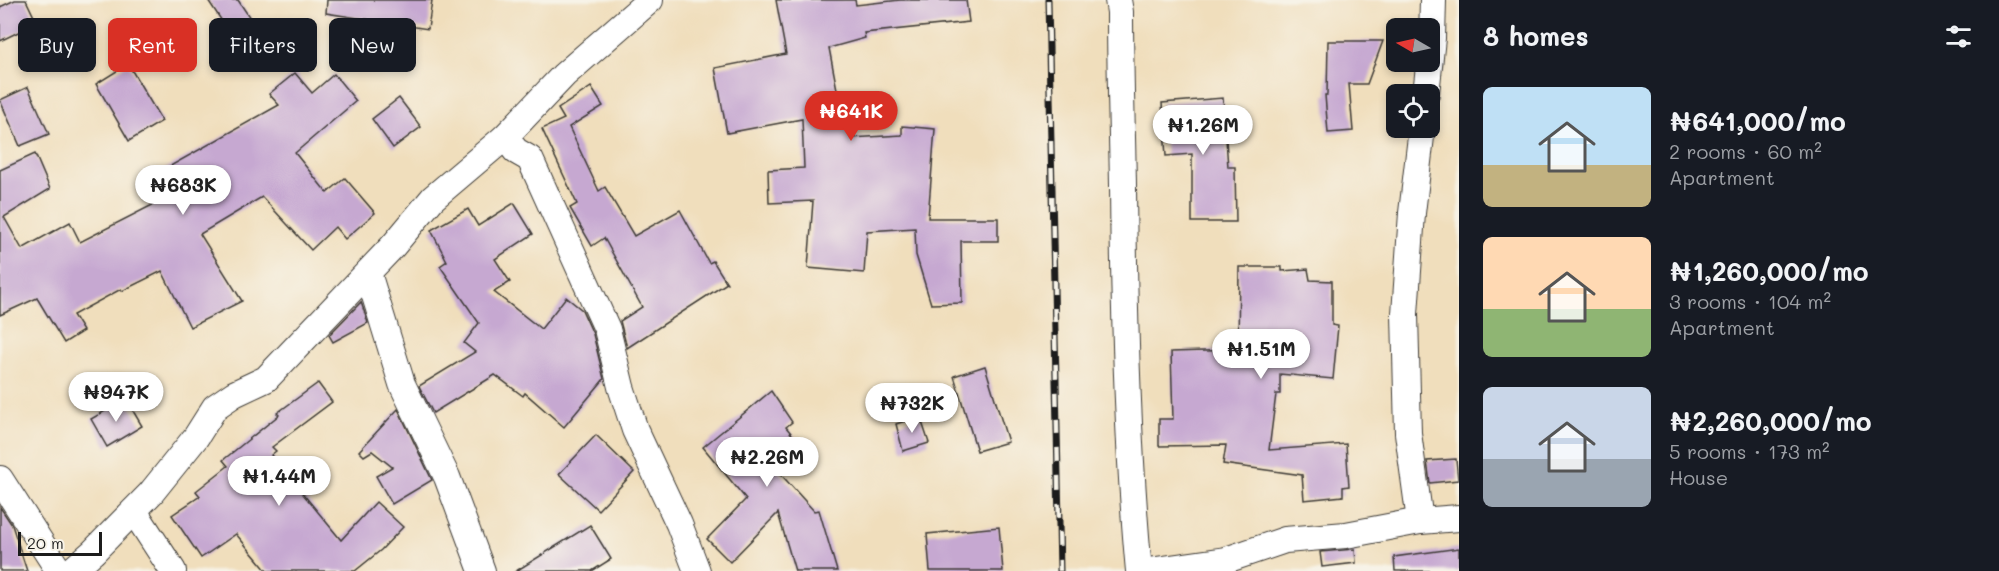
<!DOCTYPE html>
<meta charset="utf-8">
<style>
body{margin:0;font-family:Mali,sans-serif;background:#242831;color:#f1f3f6;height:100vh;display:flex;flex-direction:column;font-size:22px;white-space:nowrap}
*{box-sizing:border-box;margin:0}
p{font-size:20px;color:#9ea1a6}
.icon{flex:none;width:33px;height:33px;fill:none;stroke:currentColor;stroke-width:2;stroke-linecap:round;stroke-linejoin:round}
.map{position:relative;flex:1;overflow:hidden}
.drawer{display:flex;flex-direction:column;background:#171b24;width:540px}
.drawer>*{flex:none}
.top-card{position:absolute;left:18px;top:18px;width:570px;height:54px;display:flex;gap:12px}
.needle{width:39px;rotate:279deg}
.buttons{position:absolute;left:1386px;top:18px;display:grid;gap:12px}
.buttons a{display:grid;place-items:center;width:54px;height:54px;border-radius:9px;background:#171b24;box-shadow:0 3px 9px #0003;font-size:30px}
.scale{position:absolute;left:18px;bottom:15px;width:84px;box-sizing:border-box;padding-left:6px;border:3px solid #1c1c1c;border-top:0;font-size:16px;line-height:21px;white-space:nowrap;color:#1c1c1c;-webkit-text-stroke:4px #f7f3e8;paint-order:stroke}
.price{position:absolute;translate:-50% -51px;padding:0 14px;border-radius:21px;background:#fff;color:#222;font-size:20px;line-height:39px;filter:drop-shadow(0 2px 3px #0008)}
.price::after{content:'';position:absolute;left:50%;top:36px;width:18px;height:14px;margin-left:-9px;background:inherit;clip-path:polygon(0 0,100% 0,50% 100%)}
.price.on{background:#d93025;color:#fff}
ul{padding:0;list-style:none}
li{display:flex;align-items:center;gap:18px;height:150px;padding:0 24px}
li span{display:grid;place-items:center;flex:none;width:168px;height:120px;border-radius:9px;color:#555}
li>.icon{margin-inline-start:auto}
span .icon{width:72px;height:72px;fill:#fffc;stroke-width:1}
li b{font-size:26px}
h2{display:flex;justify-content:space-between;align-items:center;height:72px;padding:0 24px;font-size:26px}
.chip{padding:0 21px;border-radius:9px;background:#171b24;box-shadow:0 3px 9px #0003;font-size:21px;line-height:54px}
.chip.on{background:#d93025;color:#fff}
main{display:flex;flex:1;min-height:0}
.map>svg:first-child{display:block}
.building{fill:#c6a8d1}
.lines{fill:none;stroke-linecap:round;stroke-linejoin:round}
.minor-casing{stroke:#3c3934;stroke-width:28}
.minor{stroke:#fff;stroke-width:26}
.rail-casing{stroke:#1c1c1c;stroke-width:7}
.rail{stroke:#f7f3e8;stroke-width:4.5;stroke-dasharray:14;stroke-linecap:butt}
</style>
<main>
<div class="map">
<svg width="1459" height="571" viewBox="0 0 1459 571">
<rect width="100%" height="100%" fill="#f7f3e8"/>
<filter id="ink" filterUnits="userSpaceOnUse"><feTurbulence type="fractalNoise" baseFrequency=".0167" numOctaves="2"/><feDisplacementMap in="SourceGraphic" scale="12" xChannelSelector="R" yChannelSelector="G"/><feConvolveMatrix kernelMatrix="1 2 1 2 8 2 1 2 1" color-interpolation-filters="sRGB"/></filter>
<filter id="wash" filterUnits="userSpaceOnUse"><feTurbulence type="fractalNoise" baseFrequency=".008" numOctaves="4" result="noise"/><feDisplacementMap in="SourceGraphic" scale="24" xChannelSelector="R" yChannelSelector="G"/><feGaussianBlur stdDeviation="1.35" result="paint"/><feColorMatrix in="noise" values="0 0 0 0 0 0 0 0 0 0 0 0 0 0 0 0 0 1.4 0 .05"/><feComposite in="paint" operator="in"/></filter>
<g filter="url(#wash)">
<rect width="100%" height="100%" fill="#f0debc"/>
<g id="blocks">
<!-- building -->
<g class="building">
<path d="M15,0H26L37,23L0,41V7Z"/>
<path d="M208,0H238L256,27L235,41Z"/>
<path d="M327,0H432L428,29L326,13Z"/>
<path d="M776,0H855L856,5L900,0H966L969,22L864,33L865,38L829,48L844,126H850L851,138L902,135V126L935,129L928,218H998V241H961L962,303L931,304L916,255L915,228L867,231L864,273L808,268L813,201L769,203L768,170L804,168L802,119L727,133L715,68L786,54Z"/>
<path d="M1328,41H1383L1367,84H1349L1353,131L1328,133L1325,95H1327Z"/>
<path d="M128,64L162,121L129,141L96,84Z"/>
<path d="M295,73L312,93L334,74L356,101L295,153L327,193L345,178L375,213L345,239L335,227L311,250L262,197L200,234L242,301L190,327L162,271L122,291L121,289L73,315L83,331L64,343L37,298L0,315V170L35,154L50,189L4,217L22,249L70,222L80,242L178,192L165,169L279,105L269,94Z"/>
<path d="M28,87L49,134L20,146L0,100Z"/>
<path d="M591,87L603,106L569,127L599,191L605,187L634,236L680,210L709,263L713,261L727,283L627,348L620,321L642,307L604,238L592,246L570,208L577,204L542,129L564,119L558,109Z"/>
<path d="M399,98L421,127L393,148L372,119Z"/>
<path d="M1223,98L1228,167H1235L1236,222H1192V154L1166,156L1162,103Z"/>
<path d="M514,203L533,234L495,259L510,282L494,292L541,329L566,297L582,310L593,334L604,379L564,427L525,393L523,396L495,375L433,413L419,386L475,352L464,343L479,323L440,266L447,261L431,230L468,209L478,226Z"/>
<path d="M1239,267H1282V271L1308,269L1310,280L1332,281V325L1338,326L1333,379L1280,374V394H1276L1269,450L1346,444L1349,486L1343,487V496L1304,500L1302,475L1223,464L1226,445L1159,446V419H1173L1171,352L1238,350Z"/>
<path d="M361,302L368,323L333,342L329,335Z"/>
<path d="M985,366L1008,442L977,451L954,376Z"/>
<path d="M318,383L332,402L272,447L276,451L271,455L341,540L376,502L403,527L381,550L355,571H267L236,534L201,558L172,515L200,496L196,491L228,466L223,460L279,415L277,413Z"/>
<path d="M771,391L792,422L786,427L803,448L777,470L814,511L819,510L837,571H795L778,513L730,562L707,539L746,499L703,447Z"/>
<path d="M126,399L142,426L107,447L91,419Z"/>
<path d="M398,409L432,480L392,504L376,476L392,467L372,451L364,456L359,451Z"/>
<path d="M920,416L929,443L903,451L896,424Z"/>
<path d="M596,435L634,472L598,510L559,474Z"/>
<path d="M1456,459L1458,480L1430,483L1427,461Z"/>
<path d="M0,507L12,525L27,571H0Z"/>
<path d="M590,525L611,559L592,571H516Z"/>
<path d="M999,527L1003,571H930L927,534Z"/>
<path d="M1459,548V571H1395L1394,557Z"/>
<path d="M1355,549L1356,563L1322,567L1320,552Z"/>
</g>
</g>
</g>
<g filter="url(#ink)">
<use href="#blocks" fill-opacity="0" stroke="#3c3934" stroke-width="1.5"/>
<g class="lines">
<!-- minor casing -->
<g class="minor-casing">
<g id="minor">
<path d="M1118,0L1120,12C1120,70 1122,127 1123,185C1124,313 1127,443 1139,571"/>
<path d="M1426,94L1432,38L1433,0"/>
<path d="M505,137L516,151L530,159L607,329L621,387L635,430L679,524L697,571"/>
<path d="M368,273L402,384L447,477L482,571"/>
<path d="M0,479L59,571"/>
<path d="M134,511L173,571"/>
<path d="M1420,521L1408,433L1405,314L1412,213L1422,128"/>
<path d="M71,571L93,552L151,493L196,437L215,407L234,394L266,379L393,246L433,198L505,137L564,75L650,0"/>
<path d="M1149,571L1226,560L1285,540L1346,535L1420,521L1459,518"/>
</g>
</g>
<!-- minor -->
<use href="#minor" class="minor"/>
<!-- rail casing -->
<g class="rail-casing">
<path id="rail" d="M1048,0L1060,571"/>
</g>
<!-- rail -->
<use href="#rail" class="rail"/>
</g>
</g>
</svg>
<div class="buttons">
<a><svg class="needle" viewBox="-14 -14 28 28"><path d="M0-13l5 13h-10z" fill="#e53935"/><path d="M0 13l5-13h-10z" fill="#9ea1a6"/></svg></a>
<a><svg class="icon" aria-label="locate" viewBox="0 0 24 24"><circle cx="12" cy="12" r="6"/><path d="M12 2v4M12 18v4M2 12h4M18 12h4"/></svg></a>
</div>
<div class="scale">20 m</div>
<b class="price on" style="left:851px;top:142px">₦641K</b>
<b class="price" style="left:1203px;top:156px">₦1.26M</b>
<b class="price" style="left:183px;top:216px">₦683K</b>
<b class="price" style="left:1261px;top:380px">₦1.51M</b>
<b class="price" style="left:116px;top:423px">₦947K</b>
<b class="price" style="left:912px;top:434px">₦732K</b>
<b class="price" style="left:767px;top:488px">₦2.26M</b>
<b class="price" style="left:279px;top:507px">₦1.44M</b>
<div class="top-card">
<a class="chip">Buy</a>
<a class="chip on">Rent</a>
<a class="chip">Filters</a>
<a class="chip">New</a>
</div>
</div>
<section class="drawer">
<h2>8 homes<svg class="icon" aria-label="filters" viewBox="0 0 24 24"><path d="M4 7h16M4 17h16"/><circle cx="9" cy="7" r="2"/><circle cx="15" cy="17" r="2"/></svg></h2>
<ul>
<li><span style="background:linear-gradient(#bfe0f5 65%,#c2b280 0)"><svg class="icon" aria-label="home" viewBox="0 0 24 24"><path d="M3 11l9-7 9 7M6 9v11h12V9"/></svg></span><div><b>₦641,000/mo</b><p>2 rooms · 60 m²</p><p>Apartment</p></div></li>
<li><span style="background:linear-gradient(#ffd9b3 60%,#8fb573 0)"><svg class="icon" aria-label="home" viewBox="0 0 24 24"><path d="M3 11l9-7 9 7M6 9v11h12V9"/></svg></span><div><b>₦1,260,000/mo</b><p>3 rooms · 104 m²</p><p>Apartment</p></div></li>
<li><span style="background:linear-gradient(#c9d6e8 60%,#9aa5b1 0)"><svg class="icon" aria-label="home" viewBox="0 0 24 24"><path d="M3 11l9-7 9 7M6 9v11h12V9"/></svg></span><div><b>₦2,260,000/mo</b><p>5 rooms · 173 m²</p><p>House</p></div></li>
</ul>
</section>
</main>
